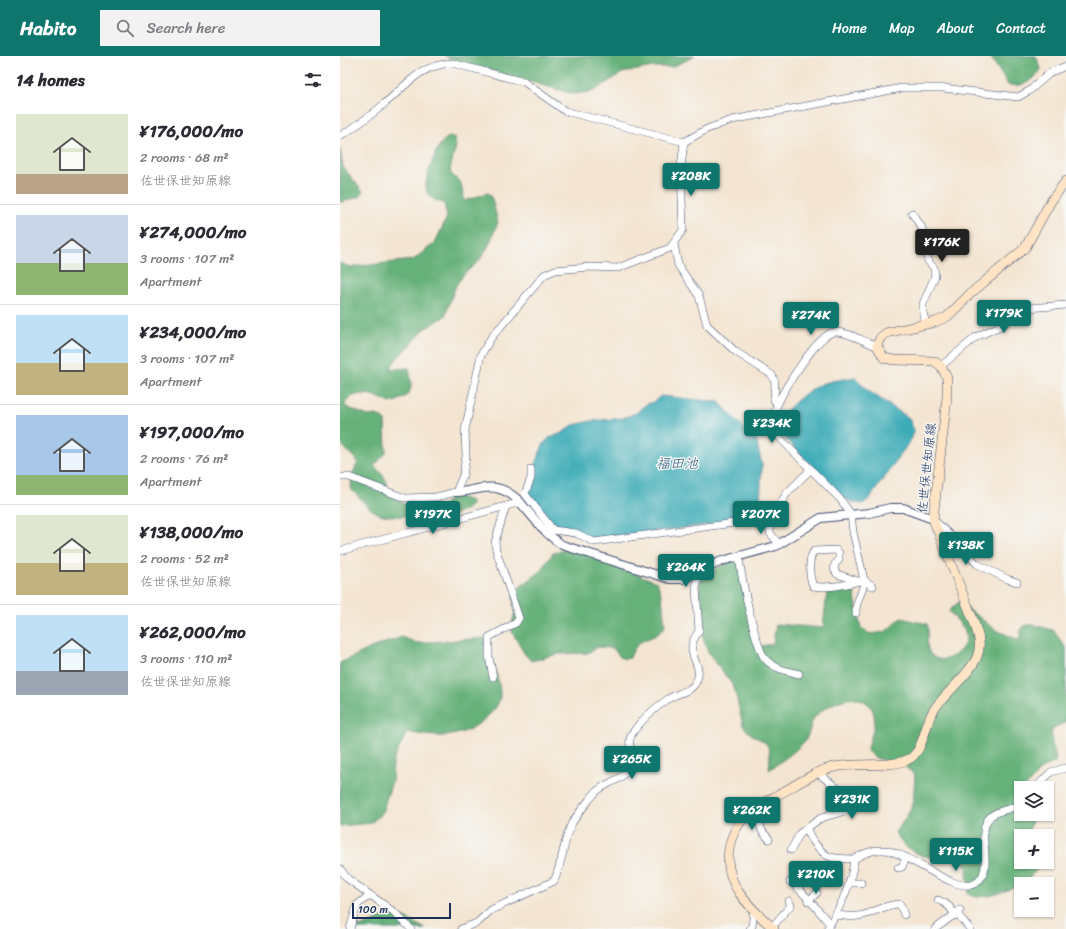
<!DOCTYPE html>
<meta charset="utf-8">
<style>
body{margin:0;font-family:Sriracha,"Klee One",sans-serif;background:#f2f2f3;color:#2b2b33;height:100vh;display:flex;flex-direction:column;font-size:15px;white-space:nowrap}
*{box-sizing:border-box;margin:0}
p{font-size:13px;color:#7c7c81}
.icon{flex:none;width:22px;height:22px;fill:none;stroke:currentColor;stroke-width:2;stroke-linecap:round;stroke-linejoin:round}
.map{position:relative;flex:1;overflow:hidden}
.sheet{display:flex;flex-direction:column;background:#fff;width:340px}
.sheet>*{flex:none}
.buttons{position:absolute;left:674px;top:725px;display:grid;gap:8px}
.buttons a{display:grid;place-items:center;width:40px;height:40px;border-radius:0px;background:#fff;box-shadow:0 1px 3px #0004;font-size:20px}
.scale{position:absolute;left:12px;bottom:10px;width:99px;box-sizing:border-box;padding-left:4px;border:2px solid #1b2f5e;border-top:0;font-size:11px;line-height:14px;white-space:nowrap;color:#1b2f5e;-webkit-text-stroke:3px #f6f6f2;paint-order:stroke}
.price{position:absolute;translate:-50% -34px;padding:0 9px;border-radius:4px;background:#0f766e;color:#fff;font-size:13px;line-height:26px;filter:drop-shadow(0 1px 2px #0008)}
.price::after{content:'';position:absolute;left:50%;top:24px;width:12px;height:9px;margin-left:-6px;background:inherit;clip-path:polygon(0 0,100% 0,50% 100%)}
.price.active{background:#222;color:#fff}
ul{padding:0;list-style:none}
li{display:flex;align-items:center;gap:12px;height:100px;padding:0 16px}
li+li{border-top:1px solid #e1e1e2}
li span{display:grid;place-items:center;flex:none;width:112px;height:80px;border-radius:0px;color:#555}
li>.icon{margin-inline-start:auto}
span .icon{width:48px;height:48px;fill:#fffc;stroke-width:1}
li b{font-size:17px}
h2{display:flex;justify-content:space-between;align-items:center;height:48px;padding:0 16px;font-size:17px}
header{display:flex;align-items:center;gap:24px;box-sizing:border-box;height:56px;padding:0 20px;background:#0f766e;color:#fff}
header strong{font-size:19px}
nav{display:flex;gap:22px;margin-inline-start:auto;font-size:14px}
.search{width:280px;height:36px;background:#f2f2f3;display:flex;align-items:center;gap:10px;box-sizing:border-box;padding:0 14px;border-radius:0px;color:#7c7c81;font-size:15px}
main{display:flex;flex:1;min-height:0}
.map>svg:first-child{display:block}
.forest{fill:#66b179;stroke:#40706c}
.water{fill:#3cacb8;stroke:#2c6e8b}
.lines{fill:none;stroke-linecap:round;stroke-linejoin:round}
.minor-casing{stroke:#3c4a6f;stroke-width:8}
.tertiary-casing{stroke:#3c4a6f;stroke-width:10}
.secondary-casing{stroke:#3c4a6f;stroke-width:10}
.minor{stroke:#fff;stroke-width:7}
.tertiary{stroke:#fff;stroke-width:8}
.secondary{stroke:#fee4c5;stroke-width:9}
.labels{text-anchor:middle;stroke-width:3;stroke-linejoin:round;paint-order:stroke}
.street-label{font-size:13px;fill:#1b2f5e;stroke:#f6f6f2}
.water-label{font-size:14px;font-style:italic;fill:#275b7e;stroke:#f6f6f2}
</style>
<header>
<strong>Habito</strong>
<div class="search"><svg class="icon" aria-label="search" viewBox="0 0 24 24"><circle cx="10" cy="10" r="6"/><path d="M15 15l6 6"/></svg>Search here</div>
<nav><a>Home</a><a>Map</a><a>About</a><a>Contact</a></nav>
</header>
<main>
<section class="sheet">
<h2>14 homes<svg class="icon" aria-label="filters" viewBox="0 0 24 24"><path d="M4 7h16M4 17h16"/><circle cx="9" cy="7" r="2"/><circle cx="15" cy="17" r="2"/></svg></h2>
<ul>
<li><span style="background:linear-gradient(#dfe7d0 75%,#b9a48a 0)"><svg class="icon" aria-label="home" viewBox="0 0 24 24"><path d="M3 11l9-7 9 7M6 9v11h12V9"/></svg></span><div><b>¥176,000/mo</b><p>2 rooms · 68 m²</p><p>佐世保世知原線</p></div></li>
<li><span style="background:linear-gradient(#c9d6e8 60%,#8fb573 0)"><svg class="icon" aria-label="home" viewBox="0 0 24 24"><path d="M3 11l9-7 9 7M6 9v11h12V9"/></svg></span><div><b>¥274,000/mo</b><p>3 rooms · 107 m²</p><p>Apartment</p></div></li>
<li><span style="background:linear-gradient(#bfe0f5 60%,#c2b280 0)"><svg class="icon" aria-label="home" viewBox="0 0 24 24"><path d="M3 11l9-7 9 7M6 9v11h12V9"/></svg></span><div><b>¥234,000/mo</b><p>3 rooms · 107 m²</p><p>Apartment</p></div></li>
<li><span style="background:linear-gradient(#a9c7e8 75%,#8fb573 0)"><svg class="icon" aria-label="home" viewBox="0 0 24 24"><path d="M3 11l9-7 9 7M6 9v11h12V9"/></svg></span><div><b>¥197,000/mo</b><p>2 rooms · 76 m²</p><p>Apartment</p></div></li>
<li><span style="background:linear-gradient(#dfe7d0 60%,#c2b280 0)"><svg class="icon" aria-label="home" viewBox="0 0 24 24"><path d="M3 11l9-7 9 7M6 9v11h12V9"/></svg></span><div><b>¥138,000/mo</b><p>2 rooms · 52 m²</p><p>佐世保世知原線</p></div></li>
<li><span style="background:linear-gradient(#bfe0f5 70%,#9aa5b1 0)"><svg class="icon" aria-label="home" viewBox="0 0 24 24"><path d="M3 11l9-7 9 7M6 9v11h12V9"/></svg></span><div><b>¥262,000/mo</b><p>3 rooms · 110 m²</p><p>佐世保世知原線</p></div></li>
</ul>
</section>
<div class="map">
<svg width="726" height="873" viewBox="0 0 726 873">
<rect width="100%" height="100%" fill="#f6f6f2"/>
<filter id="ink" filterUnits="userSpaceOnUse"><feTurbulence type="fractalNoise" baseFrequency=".025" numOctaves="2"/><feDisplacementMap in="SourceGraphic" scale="8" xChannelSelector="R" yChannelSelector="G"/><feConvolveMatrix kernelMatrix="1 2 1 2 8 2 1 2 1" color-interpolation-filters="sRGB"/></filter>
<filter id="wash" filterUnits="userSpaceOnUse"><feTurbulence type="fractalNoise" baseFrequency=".012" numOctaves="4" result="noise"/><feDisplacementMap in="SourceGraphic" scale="16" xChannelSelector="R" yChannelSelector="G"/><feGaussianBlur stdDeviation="0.9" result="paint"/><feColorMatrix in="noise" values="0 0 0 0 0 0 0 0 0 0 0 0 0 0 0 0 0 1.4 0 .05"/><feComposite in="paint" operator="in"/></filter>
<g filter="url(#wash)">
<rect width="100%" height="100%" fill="#f4e5d2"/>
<!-- forest -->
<g class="forest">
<path d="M104,0H355L332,11H312L282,17L254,35L234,38L119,6Z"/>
<path d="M650,0H696L701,13C694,26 682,31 668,29Z"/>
<path d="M109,81H114L116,90L110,113L111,118L121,127L124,145L147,137L151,139L158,166L149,189L139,205L125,217L116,229L105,260L83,274L71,289L57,302L50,313L69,312C73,335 73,340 50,347C35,339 19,332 5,346L6,351L28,360L37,359L45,364L46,397L34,410C43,419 49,424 47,436C55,447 90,460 102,451C107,447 109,441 115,437L118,441L131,445V449L124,455L77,471L69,460C33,461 36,458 11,433L12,419L18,406L0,387V207L10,211L73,204L95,187L107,161L104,147C80,142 85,127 91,109C95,98 98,87 109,81Z"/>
<path d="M0,93L3,111L23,136L21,140L2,146H0Z"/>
<path d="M231,492L317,526L322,540L325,571C311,588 299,577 290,602L285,603L280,601L273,592L257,591L248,597L218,598L191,605L184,597L172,576L171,571L175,556L173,541L179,532L201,515L213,497Z"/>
<path d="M398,504L415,591L433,588L436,568L483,572L487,535H514L521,572L530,578L545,576L561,562L587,568C590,577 585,589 589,596C601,615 632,593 625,575C622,568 613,561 609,555L619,546L656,574L679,584C680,582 680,578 681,575C684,563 704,572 713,574L726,592V666L713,672C708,688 717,693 715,706L701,713L685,732H681V758H690L692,764L687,780H681V806H697L698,812C687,828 646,848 628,838L627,812L622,797C610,796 604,800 594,801C579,802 560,790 555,776C574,753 573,749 575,719L563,709L536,702L527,695C531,678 543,656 524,645C509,637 484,650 474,662C469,669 471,679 463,687C454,697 440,706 429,714C434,675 417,691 403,669L394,631L368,596L362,579L365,563L359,537L360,527L365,519L390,505Z"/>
<path d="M62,581L77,587L146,582C150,599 161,625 160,641C159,650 152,656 147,661C122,684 97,682 67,676L53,705L52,725L42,757L31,767L0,770V607L31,592Z"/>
<path d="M56,857L86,873H14Z"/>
</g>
<!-- water -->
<g class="water">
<path d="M515,321L527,334L569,362L574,374L572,382L530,442L523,448L511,446L499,438L435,372L436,366C450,351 465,334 484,327C494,324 505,323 515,321Z"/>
<path d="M321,340L379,346L413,382L416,383L422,409L420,450L426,461L254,484L214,472L188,438L195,425L194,410L203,389L209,382L222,377L233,369L252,365L283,362L296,357L305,349L313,346Z"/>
</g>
</g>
<g filter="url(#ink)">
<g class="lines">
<!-- minor casing -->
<g class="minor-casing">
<g id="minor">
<path d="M0,80C15,71 29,61 43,49C66,30 79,9 112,7L184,26L225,55L344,86L367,73L392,64L562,32H603L678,41L689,35L711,16L726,10"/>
<path d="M572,157L582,172L588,205L594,212L595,220L583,248V256L586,268"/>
<path d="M334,188L338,209L359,240L367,269L396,296L432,319L435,326L434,344L437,348"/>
<path d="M601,310L636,281L660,270L688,252L726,249"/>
<path d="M191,413V422L185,438L213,474L236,477L254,486L431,462L447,437L471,413"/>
<path d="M0,421H9L65,442L96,441L116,436L123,419L126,400L125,374L141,299L151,282L204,219L215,214L250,211L278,212L330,192L343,174L341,111L344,86"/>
<path d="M431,462L430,477L439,488"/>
<path d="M595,465L613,482L637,508L667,523L677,526"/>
<path d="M0,495L181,446"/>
<path d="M399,500C401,519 415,592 426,604C435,613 447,615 459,618"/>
<path d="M533,530L524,524L513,476L511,458L500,443L432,374C434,366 434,355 438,347C445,332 478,278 494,276C508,275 524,286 537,290"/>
<path d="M516,557C515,543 524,537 524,524C507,528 490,533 473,530C469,520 468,503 474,495L496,494L499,497V504L495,508L494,513L497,518L518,525"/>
<path d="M153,621L149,601V581L176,567L179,562L156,494L155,486L166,450"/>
<path d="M478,717L516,747L512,753L481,762L467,772C469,781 479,795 488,800C495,803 506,803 514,803C522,798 532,793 543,794C567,794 616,840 636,827C655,814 637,782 647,765C654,752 672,756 681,746"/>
<path d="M695,732L711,716L726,712"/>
<path d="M415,753L422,775L429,783"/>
<path d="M451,794L460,777L467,772"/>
<path d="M558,812L562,811L566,801"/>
<path d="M0,813L8,823L54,856L71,873"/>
<path d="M450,826C461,832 480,857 490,868"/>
<path d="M509,827H521"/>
<path d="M468,845L477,837"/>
<path d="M620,854L614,859L619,860L630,873"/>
<path d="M496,859C506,860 517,862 527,858C539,854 547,848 560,848L564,859"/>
<path d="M432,871L451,849L449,845"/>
<path d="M10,873L17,849L30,839"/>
<path d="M121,873L137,867L151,854L214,825C223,807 223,784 232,767C238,757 247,747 254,738C263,727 280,726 289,713C297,701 284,688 293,676C302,663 315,652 328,643C337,637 351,636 356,626C366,607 340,599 359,575L356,532L359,515"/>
<path d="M410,873L412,870L414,855"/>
<path d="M487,873C500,852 512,828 514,803"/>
<path d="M595,873L614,859C612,851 606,847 598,844"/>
</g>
</g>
<!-- tertiary casing -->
<g class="tertiary-casing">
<path id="tertiary" d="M116,436C129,437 143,429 156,432C176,436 184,452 197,466C204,475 212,482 222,489L330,523H342L382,505L436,490L481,462L529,457L550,452H563L593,463"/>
</g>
<!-- secondary casing -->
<g class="secondary-casing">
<path id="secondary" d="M434,873C422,862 410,852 400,838C382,813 385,780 407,759C417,749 431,743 443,736C459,727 476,715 494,711C516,706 548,712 567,704C584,697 584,670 593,655C604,638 630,618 637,601C642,589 638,578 634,566L593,463L607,341V322L601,310L594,305L554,304L544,302L537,290L540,282L546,277L595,266L607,261L631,237L685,192L711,145L726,125"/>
</g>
<!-- minor -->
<use href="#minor" class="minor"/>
<!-- tertiary -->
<use href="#tertiary" class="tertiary"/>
<!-- secondary -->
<use href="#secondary" class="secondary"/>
</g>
</g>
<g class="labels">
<!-- street labels -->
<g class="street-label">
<text transform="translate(586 412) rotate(-84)" y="5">佐世保世知原線</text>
</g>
<!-- water labels -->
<g class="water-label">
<text x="337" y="412">福田池</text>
</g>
</g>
</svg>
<div class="buttons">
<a><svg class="icon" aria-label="layers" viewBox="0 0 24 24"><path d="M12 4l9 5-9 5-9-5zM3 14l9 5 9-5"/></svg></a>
<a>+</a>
<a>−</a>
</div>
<div class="scale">100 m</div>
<b class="price" style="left:351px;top:141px">¥208K</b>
<b class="price active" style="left:602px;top:207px">¥176K</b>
<b class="price" style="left:664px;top:278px">¥179K</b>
<b class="price" style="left:471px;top:280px">¥274K</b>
<b class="price" style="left:432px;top:388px">¥234K</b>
<b class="price" style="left:93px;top:479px">¥197K</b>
<b class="price" style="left:421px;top:479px">¥207K</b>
<b class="price" style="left:626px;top:510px">¥138K</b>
<b class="price" style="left:346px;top:532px">¥264K</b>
<b class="price" style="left:292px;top:724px">¥265K</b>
<b class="price" style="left:512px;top:764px">¥231K</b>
<b class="price" style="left:412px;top:775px">¥262K</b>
<b class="price" style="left:616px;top:816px">¥115K</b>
<b class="price" style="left:476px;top:839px">¥210K</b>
</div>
</main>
